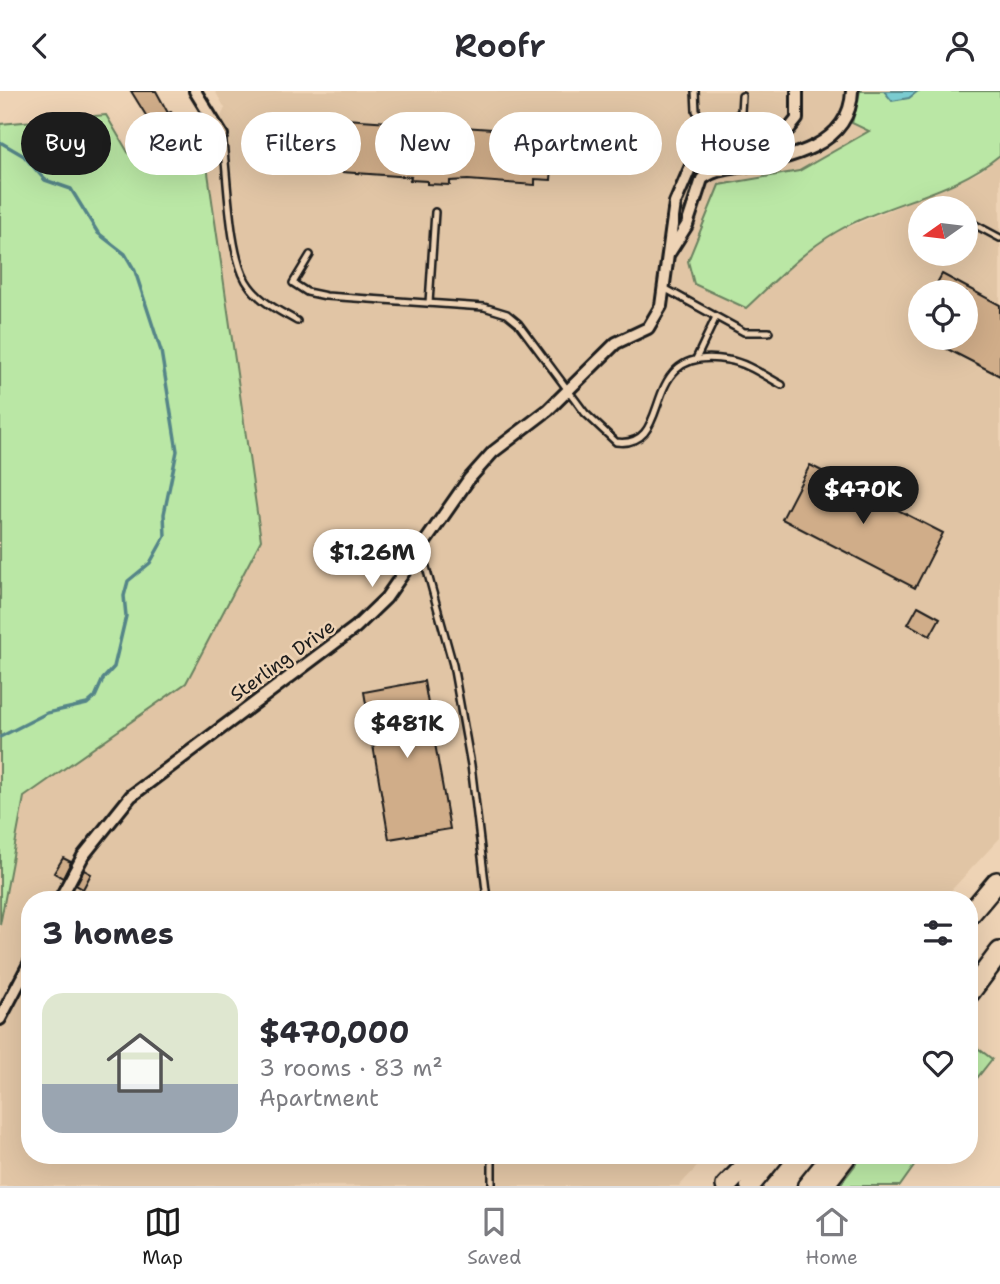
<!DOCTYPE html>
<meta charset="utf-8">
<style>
body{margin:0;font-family:"Shantell Sans",sans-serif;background:#f7f7f7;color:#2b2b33;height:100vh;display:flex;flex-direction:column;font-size:26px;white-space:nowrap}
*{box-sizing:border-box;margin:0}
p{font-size:23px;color:#7c7c81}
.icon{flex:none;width:38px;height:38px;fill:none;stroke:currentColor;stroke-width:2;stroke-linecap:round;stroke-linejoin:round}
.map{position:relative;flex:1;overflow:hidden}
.side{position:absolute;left:21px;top:800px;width:957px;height:273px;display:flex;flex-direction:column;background:#fff;border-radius:28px;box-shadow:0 7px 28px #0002}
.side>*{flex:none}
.banner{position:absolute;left:21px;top:21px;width:959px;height:63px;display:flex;gap:14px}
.needle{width:46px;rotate:256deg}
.buttons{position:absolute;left:908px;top:105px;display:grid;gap:14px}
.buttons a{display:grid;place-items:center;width:70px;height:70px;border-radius:50%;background:#fff;box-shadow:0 7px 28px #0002;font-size:35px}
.price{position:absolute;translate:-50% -60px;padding:0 16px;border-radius:24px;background:#fff;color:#222;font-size:23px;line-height:46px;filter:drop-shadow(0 2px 4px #0008)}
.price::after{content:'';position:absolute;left:50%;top:42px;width:21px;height:16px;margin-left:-10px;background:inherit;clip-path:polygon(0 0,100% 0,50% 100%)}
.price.active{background:#1c1c1c;color:#fff}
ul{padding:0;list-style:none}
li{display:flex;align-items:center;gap:21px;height:175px;padding:0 21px}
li+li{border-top:2px solid #e1e1e2}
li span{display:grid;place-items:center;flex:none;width:196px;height:140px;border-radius:21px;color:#555}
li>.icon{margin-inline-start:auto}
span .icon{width:84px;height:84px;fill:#fffc;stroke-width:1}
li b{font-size:30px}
h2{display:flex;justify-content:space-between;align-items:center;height:84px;padding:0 21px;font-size:30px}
.tag{padding:0 24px;border-radius:32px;background:#fff;box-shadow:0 7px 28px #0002;font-size:24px;line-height:63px}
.tag.active{background:#1c1c1c;color:#fff}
header{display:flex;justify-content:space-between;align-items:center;height:91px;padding:0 21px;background:#fff;font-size:32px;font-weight:600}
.tab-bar{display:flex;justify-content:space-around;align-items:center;height:98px;border-top:2px solid #e1e1e2;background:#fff;font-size:19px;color:#7c7c81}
.tab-bar a{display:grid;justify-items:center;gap:4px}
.tab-bar .active{color:#1c1c1c}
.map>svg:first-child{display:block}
.built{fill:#e1c5a5;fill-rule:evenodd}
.green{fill:#bae7a5;stroke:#6b8260;stroke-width:2}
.water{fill:#7acbd0;stroke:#548588;stroke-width:2}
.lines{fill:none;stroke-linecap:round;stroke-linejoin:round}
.stream{stroke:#548588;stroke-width:3.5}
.building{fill:#d0ad89;stroke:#1c1c1c;stroke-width:2}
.service-casing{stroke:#1c1c1c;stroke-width:10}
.minor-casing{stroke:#1c1c1c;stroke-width:16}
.primary-casing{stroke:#1c1c1c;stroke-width:23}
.motorway-casing{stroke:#1c1c1c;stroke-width:24}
.service{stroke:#eed3b5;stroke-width:5}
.minor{stroke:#eed3b5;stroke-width:10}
.primary{stroke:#eed3b5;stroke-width:18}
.motorway{stroke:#eed3b5;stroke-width:19}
.labels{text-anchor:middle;stroke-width:5;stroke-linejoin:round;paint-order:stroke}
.street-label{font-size:19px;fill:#1c1c1c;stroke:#eed3b5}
</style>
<header><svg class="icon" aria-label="back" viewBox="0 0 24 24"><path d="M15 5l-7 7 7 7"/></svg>Roofr<svg class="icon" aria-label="person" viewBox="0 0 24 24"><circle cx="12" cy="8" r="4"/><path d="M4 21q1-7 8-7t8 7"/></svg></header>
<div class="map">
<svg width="1000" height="1095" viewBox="0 0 1000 1095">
<rect width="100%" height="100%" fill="#eed3b5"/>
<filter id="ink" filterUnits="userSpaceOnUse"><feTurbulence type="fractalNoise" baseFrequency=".0143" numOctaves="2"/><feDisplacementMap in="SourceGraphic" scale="14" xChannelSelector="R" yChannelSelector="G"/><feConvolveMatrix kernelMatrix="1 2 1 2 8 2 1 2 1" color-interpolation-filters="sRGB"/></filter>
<g filter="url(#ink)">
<!-- built -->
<path class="built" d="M215,0H860L853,31L869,40L799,80L719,94L688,170L695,193L746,217L803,163L837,141L980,81L1000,64V747L943,808H30V1064H708L679,1095H0V834L24,706L186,592L261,449L205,61L225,17ZM920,117H966V163H920ZM920,201H966V247H920Z"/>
<!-- green -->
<g class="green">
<path d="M860,0H1000V64C953,103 888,111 836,141C802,161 775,190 746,217L694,193L688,170L719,94L799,80L869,40L852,32Z"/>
<path d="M106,24L129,63L205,61L261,449L186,592L24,706L0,834V33Z"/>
<path d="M975,955L992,968L970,996V962Z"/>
<path d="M863,1064H922L900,1095H839Z"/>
</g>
<!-- water -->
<path class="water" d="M884,0H918L909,7L892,10Z"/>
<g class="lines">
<!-- stream -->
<path class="stream" d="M0,51L24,65L45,89L71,98L98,142L125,163L135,180L161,260L177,360L164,423L165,445L150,472L128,490L124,505L126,525L114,576L103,588L95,606L87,613L47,622L0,646"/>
</g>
<!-- building -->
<g class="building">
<path d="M131,0H156L168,22L171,21L178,32L158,44Z"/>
<path d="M346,28L538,41L537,46L554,47L551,89L535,88V94L468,89L450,90V94L427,93V90L410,89L411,86L342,81V75L326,74L329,33L345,35Z"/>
<path d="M942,183L1000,214V285L926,247H966V201H932Z"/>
<path d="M810,374L943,442L915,497L782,428Z"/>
<path d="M918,515L940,527L930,545L908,533Z"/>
<path d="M424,590L450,738L389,748L364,601Z"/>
<path d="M63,767L71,771L63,787L54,782Z"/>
<path d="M84,779L91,783L83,798L76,794Z"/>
</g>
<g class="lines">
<!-- service casing -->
<g class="service-casing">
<g id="service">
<path d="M695,0L696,20L701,26L733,27L741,21L742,5"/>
<path d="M222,44C228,82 228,159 246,190C258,210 278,219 297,230"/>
<path d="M966,129L1000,147"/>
<path d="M310,164L293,192L307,201L326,205L484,216L507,223L518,232L585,322L616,351C678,359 634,252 728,269C747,272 765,285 782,294"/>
<path d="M664,197L744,241H769"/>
<path d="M429,212L435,121"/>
<path d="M696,268L715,228"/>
<path d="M421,458L453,574L471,674L487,808"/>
<path d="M492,1095V1064"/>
</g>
</g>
<!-- minor casing -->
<g class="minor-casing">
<g id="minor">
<path d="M195,0L222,44"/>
<path d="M670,161L687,134L702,88C714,78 730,78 744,75C788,67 850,56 852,0"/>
<path d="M60,808L83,765L131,705L356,536L386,507L469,388L493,361L548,319L616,252L648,237L661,215L675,112L694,68L717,56L789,38L797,28V0"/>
<path d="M0,928L30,871"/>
</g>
</g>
<!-- primary casing -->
<g class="primary-casing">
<g id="primary">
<path d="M750,1095L775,1064"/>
<path d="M807,1095L832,1064"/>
</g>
</g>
<!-- motorway casing -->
<g class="motorway-casing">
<g id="motorway">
<path d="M970,823L997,791"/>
<path d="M970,901L1000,861"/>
<path d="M726,1095L756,1064"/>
<path d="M823,1095L847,1064"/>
</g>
</g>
<!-- service -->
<use href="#service" class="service"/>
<!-- minor -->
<use href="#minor" class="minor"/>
<!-- primary -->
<use href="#primary" class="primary"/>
<!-- motorway -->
<use href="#motorway" class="motorway"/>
</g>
</g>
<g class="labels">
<!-- street labels -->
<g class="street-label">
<text transform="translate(282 569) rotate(-36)" y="7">Sterling Drive</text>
</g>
</g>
</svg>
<div class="buttons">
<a><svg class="needle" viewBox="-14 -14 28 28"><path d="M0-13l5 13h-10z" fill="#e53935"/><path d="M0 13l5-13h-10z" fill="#7c7c81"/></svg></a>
<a><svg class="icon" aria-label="locate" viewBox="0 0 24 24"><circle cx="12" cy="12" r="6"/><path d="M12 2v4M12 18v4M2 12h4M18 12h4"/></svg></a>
</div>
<b class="price active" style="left:863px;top:435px">$470K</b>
<b class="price" style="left:372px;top:498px">$1.26M</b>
<b class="price" style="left:407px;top:669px">$481K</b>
<div class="banner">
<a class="tag active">Buy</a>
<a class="tag">Rent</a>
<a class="tag">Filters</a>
<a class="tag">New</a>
<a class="tag">Apartment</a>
<a class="tag">House</a>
</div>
<section class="side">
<h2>3 homes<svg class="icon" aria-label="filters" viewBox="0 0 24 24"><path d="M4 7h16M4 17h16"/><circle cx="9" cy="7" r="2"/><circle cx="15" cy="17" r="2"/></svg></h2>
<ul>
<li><span style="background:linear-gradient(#dfe7d0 65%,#9aa5b1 0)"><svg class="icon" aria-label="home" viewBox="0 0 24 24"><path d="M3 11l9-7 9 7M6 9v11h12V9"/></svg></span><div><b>$470,000</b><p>3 rooms · 83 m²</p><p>Apartment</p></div><svg class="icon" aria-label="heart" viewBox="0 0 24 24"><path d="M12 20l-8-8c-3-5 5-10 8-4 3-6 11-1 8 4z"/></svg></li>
</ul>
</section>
</div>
<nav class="tab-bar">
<a class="active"><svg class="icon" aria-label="map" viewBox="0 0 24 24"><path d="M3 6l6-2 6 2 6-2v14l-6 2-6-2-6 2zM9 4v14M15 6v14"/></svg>Map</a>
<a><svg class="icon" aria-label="saved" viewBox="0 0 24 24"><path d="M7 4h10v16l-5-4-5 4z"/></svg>Saved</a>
<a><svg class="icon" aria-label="home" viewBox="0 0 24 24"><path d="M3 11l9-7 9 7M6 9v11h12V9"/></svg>Home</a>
</nav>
